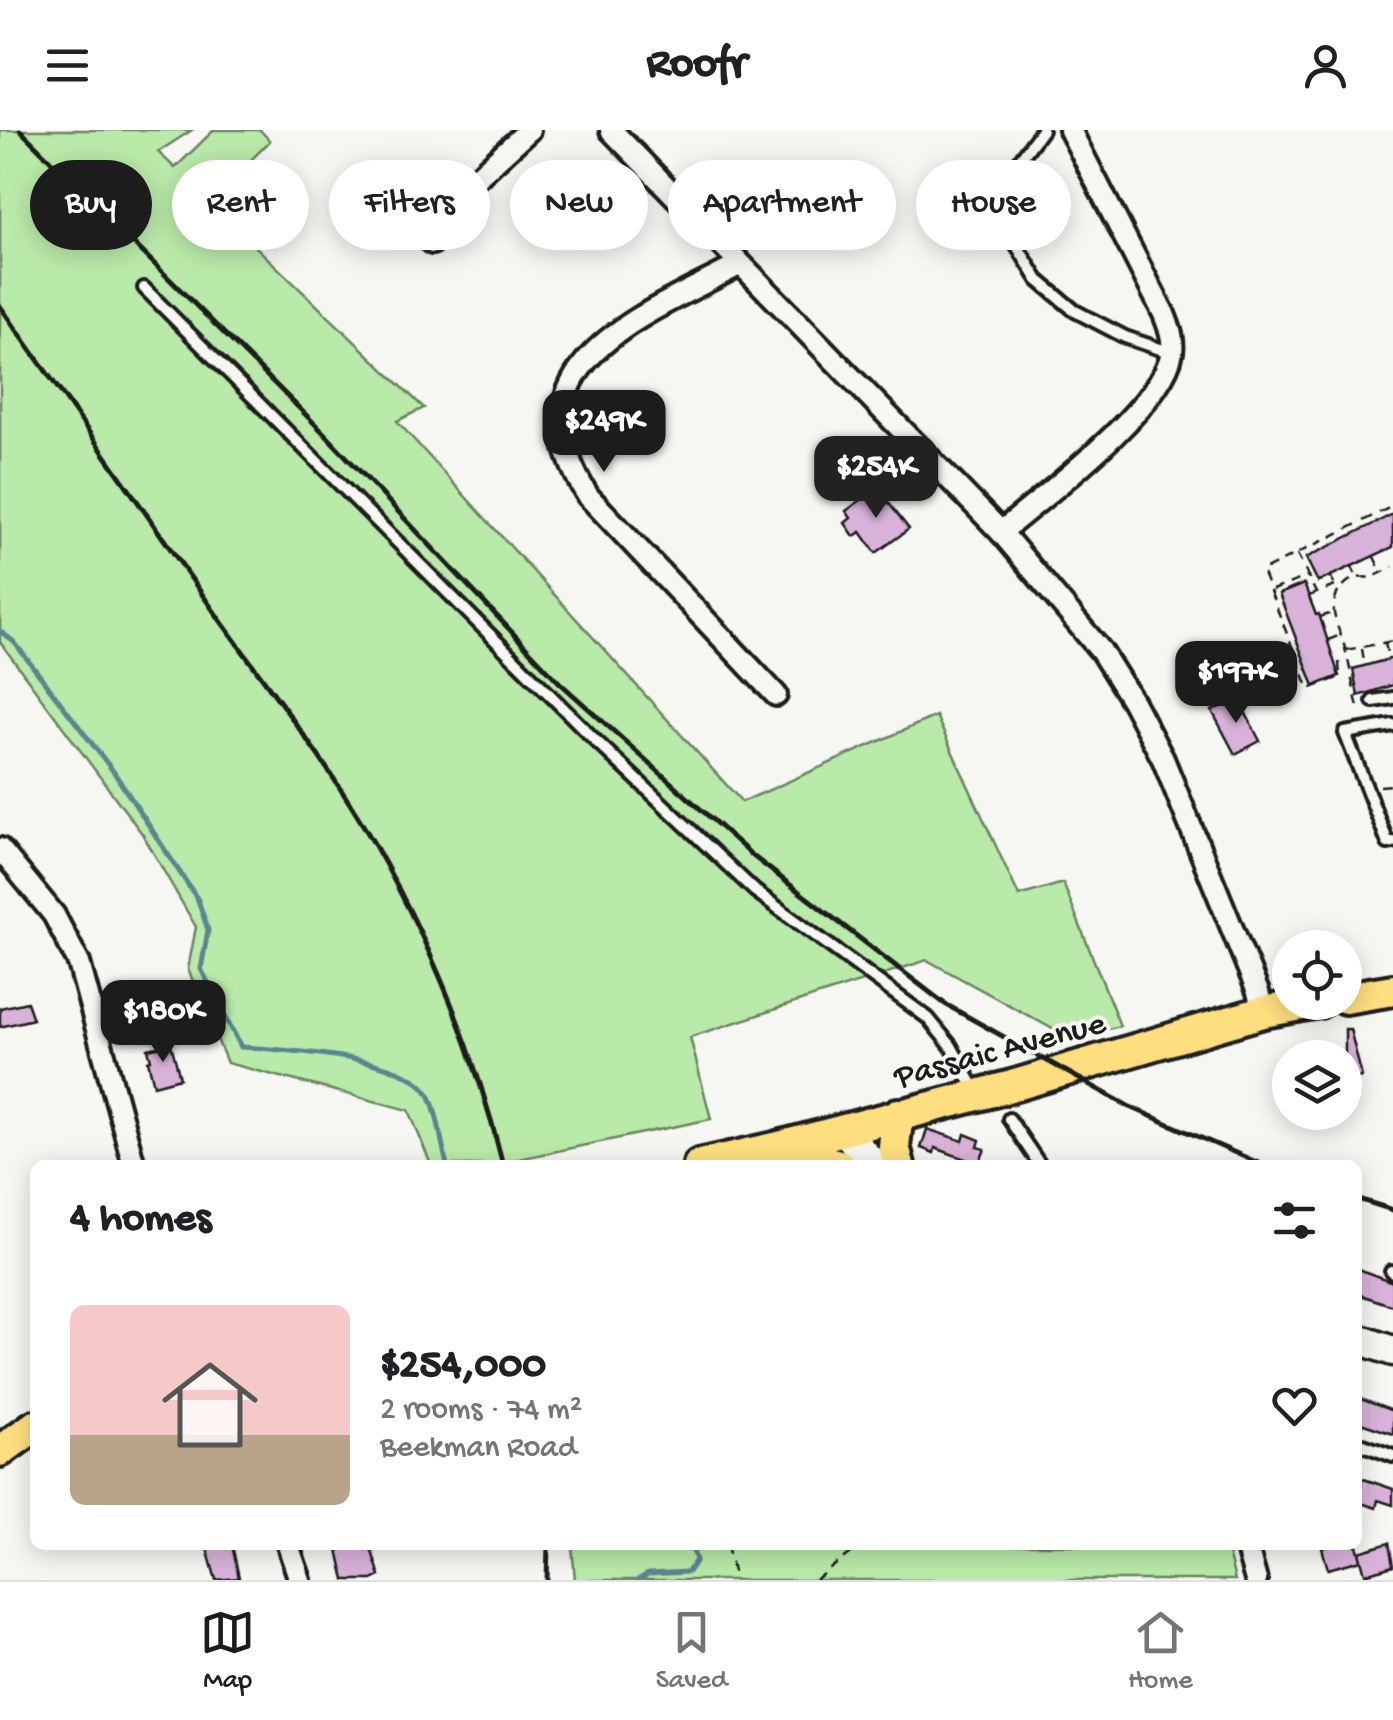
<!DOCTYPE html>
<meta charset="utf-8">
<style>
body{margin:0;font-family:"Gochi Hand",sans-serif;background:#f6f6f6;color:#202124;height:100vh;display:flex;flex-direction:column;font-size:38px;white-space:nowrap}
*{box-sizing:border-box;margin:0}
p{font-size:32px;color:#757577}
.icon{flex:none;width:55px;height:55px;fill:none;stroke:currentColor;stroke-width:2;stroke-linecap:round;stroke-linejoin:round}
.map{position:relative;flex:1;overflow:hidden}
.drawer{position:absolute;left:30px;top:1030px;width:1332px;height:390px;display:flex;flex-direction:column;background:#fff;border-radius:15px;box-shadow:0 5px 25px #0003}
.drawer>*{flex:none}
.banner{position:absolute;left:30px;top:30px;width:1335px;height:90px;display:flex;gap:20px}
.buttons{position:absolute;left:1272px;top:800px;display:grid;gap:20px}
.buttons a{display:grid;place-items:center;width:90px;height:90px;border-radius:50%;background:#fff;box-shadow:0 5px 25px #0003;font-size:50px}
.price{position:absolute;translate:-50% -85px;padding:0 22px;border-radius:20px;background:#1c1c1c;color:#fff;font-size:32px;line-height:65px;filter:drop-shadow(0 2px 5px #0008)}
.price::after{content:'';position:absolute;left:50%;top:60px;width:30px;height:22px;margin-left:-15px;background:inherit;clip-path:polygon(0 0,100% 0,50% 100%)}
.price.selected{background:#222;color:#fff}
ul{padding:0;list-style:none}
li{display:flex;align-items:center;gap:30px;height:250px;padding:0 40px}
li span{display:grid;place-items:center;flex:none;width:280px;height:200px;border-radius:15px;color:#555}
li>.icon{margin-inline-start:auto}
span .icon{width:120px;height:120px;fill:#fffc;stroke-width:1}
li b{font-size:42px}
h2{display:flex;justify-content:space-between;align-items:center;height:120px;padding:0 40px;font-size:42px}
.tag{padding:0 35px;border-radius:45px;background:#fff;box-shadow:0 5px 25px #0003;font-size:35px;line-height:90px}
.tag.selected{background:#1c1c1c;color:#fff}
header{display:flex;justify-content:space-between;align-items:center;height:130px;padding:0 40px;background:#fff;font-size:45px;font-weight:800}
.tabs{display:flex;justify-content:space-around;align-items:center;height:140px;border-top:2px solid #e0e0e0;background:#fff;font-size:28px;color:#757577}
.tabs a{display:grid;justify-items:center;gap:5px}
.tabs .selected{color:#1c1c1c}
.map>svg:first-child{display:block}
.green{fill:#baeaa9;stroke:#6b8362;stroke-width:2.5}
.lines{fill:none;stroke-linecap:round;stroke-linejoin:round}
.stream{stroke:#598792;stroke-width:5}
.building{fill:#d9b2da;stroke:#1c1c1c;stroke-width:2.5}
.lane-casing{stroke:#1c1c1c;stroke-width:18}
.street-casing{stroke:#1c1c1c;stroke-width:28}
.secondary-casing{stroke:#1c1c1c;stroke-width:35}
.primary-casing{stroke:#1c1c1c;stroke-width:38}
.path{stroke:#1c1c1c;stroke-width:2.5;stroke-dasharray:10 8;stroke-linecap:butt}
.lane{stroke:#f6f6f2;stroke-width:10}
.street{stroke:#f6f6f2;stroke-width:20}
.secondary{stroke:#f6f6f2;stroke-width:28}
.primary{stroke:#fedf80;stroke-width:30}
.rail{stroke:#1c1c1c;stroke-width:5}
.labels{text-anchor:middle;stroke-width:8;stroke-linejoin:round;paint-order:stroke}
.street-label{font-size:35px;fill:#1c1c1c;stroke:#f6f6f2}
</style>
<header><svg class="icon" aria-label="menu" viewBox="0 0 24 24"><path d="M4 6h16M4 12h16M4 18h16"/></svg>Roofr<svg class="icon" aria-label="person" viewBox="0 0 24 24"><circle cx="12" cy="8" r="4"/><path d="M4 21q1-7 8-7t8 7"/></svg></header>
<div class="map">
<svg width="1393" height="1450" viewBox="0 0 1393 1450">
<rect width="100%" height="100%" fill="#f6f6f2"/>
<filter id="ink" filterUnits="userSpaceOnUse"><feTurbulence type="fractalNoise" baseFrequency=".01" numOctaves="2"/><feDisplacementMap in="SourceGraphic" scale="20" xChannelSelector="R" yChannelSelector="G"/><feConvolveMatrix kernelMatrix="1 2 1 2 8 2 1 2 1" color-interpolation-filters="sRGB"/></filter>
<g filter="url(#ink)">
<!-- green -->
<g class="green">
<path d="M0,0H192L158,22L175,38L214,0H260L270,11L209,72L424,278L397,291L742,672L936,586L1019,766L1063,753L1120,896L1071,909L927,830L690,907L711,989L490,1035H431L409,980L227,933L188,839L196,797L143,705L0,512Z"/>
<path d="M572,1415H1226L1235,1450H575Z"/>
</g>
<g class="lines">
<!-- stream -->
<g class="stream">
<path d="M0,501L14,512L113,641L198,770L208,800L201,839L241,917C283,920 401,926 426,960C437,974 442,1017 447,1035"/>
<path d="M638,1450L648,1444L688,1442L696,1430L691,1415"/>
</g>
</g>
<!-- building -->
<g class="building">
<path d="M877,358L909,399L876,423L861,402L854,406L845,393L851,388L846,381Z"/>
<path d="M1393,384V417L1318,452L1306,428Z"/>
<path d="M1304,454L1316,485L1319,484L1339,546L1314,556L1279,464Z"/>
<path d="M1393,528V555L1358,566L1353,539Z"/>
<path d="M1238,568L1260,611L1235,624L1212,581Z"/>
<path d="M27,872L33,889L0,897V878Z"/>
<path d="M1345,899H1350L1362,947L1345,950Z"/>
<path d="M171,914L180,948L154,955L148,931L151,930L148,919Z"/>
<path d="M927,999L963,1011L965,1004L980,1010L978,1017L985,1019L979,1034L935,1018L934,1023L921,1018Z"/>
<path d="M1358,1139L1393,1152V1176L1358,1164Z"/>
<path d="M1358,1268L1393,1281V1304L1358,1292Z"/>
<path d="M1358,1347L1393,1359V1375L1378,1370L1376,1378L1358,1372Z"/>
<path d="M1389,1413L1393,1436L1365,1444L1359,1422Z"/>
<path d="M206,1415H232L239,1448L216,1450Z"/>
<path d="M337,1415H370L380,1446L372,1450H345Z"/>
<path d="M1332,1415H1357L1361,1430L1328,1439L1322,1418Z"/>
</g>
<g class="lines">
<!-- lane casing -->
<g class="lane-casing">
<g id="lane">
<path d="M1042,0L1019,31L1013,81L1017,116L1038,150L1075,181L1125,207L1172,223"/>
<path d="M144,158L596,611L755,761L928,888L951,916L977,963"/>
<path d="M1373,571L1393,568"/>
<path d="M1393,595L1345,603L1388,713L1393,712"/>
<path d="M1009,989L1040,1035"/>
<path d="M1391,1141L1393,1142"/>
<path d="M1358,1313L1393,1326"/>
</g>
</g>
<!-- street casing -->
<g class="street-casing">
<g id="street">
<path d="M611,0L1001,402L1101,521L1133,572L1163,629L1258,862L1263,882"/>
<path d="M432,113L447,75L529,0"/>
<path d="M739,135C645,185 504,234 588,366L776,565"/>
<path d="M1001,402C1045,365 1162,278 1172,222C1174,208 1169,197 1164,184L1070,0"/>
<path d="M0,719L54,785L79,833L134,1035"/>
<path d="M288,1415L300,1450"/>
<path d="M1246,1415L1256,1450"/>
</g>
</g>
<!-- secondary casing -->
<g class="secondary-casing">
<g id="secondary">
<path d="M844,1000L866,1026L879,1035"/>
<path d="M1358,1209L1393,1221"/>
</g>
</g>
<!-- primary casing -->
<g class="primary-casing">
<g id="primary">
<path d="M1345,868L1393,860"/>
<path d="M898,984L894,1016L899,1035"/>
<path d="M778,1019L839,1035"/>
<path d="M699,1035L775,1018L1012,956L1263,882L1319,872"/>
<path d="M0,1321L35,1296"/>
</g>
</g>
<!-- path -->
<g class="path">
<path d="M1297,424L1316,463"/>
<path d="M1374,427L1381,441"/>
<path d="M1351,435L1356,445"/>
<path d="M1330,445L1335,456"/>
<path d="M1272,460L1307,447"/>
<path d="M1309,466L1335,456"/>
<path d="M1320,487L1332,483"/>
<path d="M1328,510L1338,506"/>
<path d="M1385,512L1388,529"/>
<path d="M1362,519L1365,537"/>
<path d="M1346,520L1393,511"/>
<path d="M1339,532L1340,547L1309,559L1262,441L1393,376"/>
<path d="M1358,576C1353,560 1351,540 1346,522C1340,497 1320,472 1349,451C1358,445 1363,449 1372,447C1379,445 1386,440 1393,437"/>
<path d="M1380,656L1393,655"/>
<path d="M727,1415L735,1450"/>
<path d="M815,1450L862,1415"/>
</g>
<!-- lane -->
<use href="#lane" class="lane"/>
<!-- street -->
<use href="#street" class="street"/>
<!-- secondary -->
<use href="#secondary" class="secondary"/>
<!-- primary -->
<use href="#primary" class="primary"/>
<!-- rail -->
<g class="rail">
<path d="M20,0L323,302L560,553L754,727L945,874L1128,976L1263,1035"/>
<path d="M0,176C73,279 146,383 218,487C271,561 328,633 373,712C431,814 475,921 503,1035"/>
<path d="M1358,1069L1393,1080"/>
<path d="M547,1450L548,1415"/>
</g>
</g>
</g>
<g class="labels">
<!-- street labels -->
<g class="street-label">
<text transform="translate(999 917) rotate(-15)" y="12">Passaic Avenue</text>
</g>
</g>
</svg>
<div class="buttons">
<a><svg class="icon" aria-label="locate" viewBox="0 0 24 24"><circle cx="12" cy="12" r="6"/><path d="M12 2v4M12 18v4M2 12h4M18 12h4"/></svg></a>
<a><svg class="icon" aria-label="layers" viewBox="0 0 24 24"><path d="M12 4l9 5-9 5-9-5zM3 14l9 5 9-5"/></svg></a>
</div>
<b class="price" style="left:604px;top:345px">$249K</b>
<b class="price selected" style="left:876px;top:391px">$254K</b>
<b class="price" style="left:1236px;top:596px">$197K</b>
<b class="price" style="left:163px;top:935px">$180K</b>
<div class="banner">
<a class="tag selected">Buy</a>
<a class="tag">Rent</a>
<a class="tag">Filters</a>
<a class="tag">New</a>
<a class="tag">Apartment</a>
<a class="tag">House</a>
</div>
<section class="drawer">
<h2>4 homes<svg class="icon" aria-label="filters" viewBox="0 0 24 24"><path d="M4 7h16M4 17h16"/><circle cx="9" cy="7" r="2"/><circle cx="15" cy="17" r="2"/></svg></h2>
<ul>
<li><span style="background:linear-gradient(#f6c9c9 65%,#b9a48a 0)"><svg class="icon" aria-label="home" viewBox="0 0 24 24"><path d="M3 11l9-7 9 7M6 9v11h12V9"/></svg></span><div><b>$254,000</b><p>2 rooms · 74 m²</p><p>Beekman Road</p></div><svg class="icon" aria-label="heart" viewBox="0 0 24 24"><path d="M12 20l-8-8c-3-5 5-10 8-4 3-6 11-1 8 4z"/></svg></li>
</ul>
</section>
</div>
<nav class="tabs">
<a class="selected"><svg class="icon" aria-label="map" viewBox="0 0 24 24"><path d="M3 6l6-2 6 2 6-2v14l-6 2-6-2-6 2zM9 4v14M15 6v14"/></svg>Map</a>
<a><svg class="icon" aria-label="saved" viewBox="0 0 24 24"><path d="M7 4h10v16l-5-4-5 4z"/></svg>Saved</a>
<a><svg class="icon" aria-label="home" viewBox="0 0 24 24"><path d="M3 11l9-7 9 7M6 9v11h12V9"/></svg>Home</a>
</nav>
